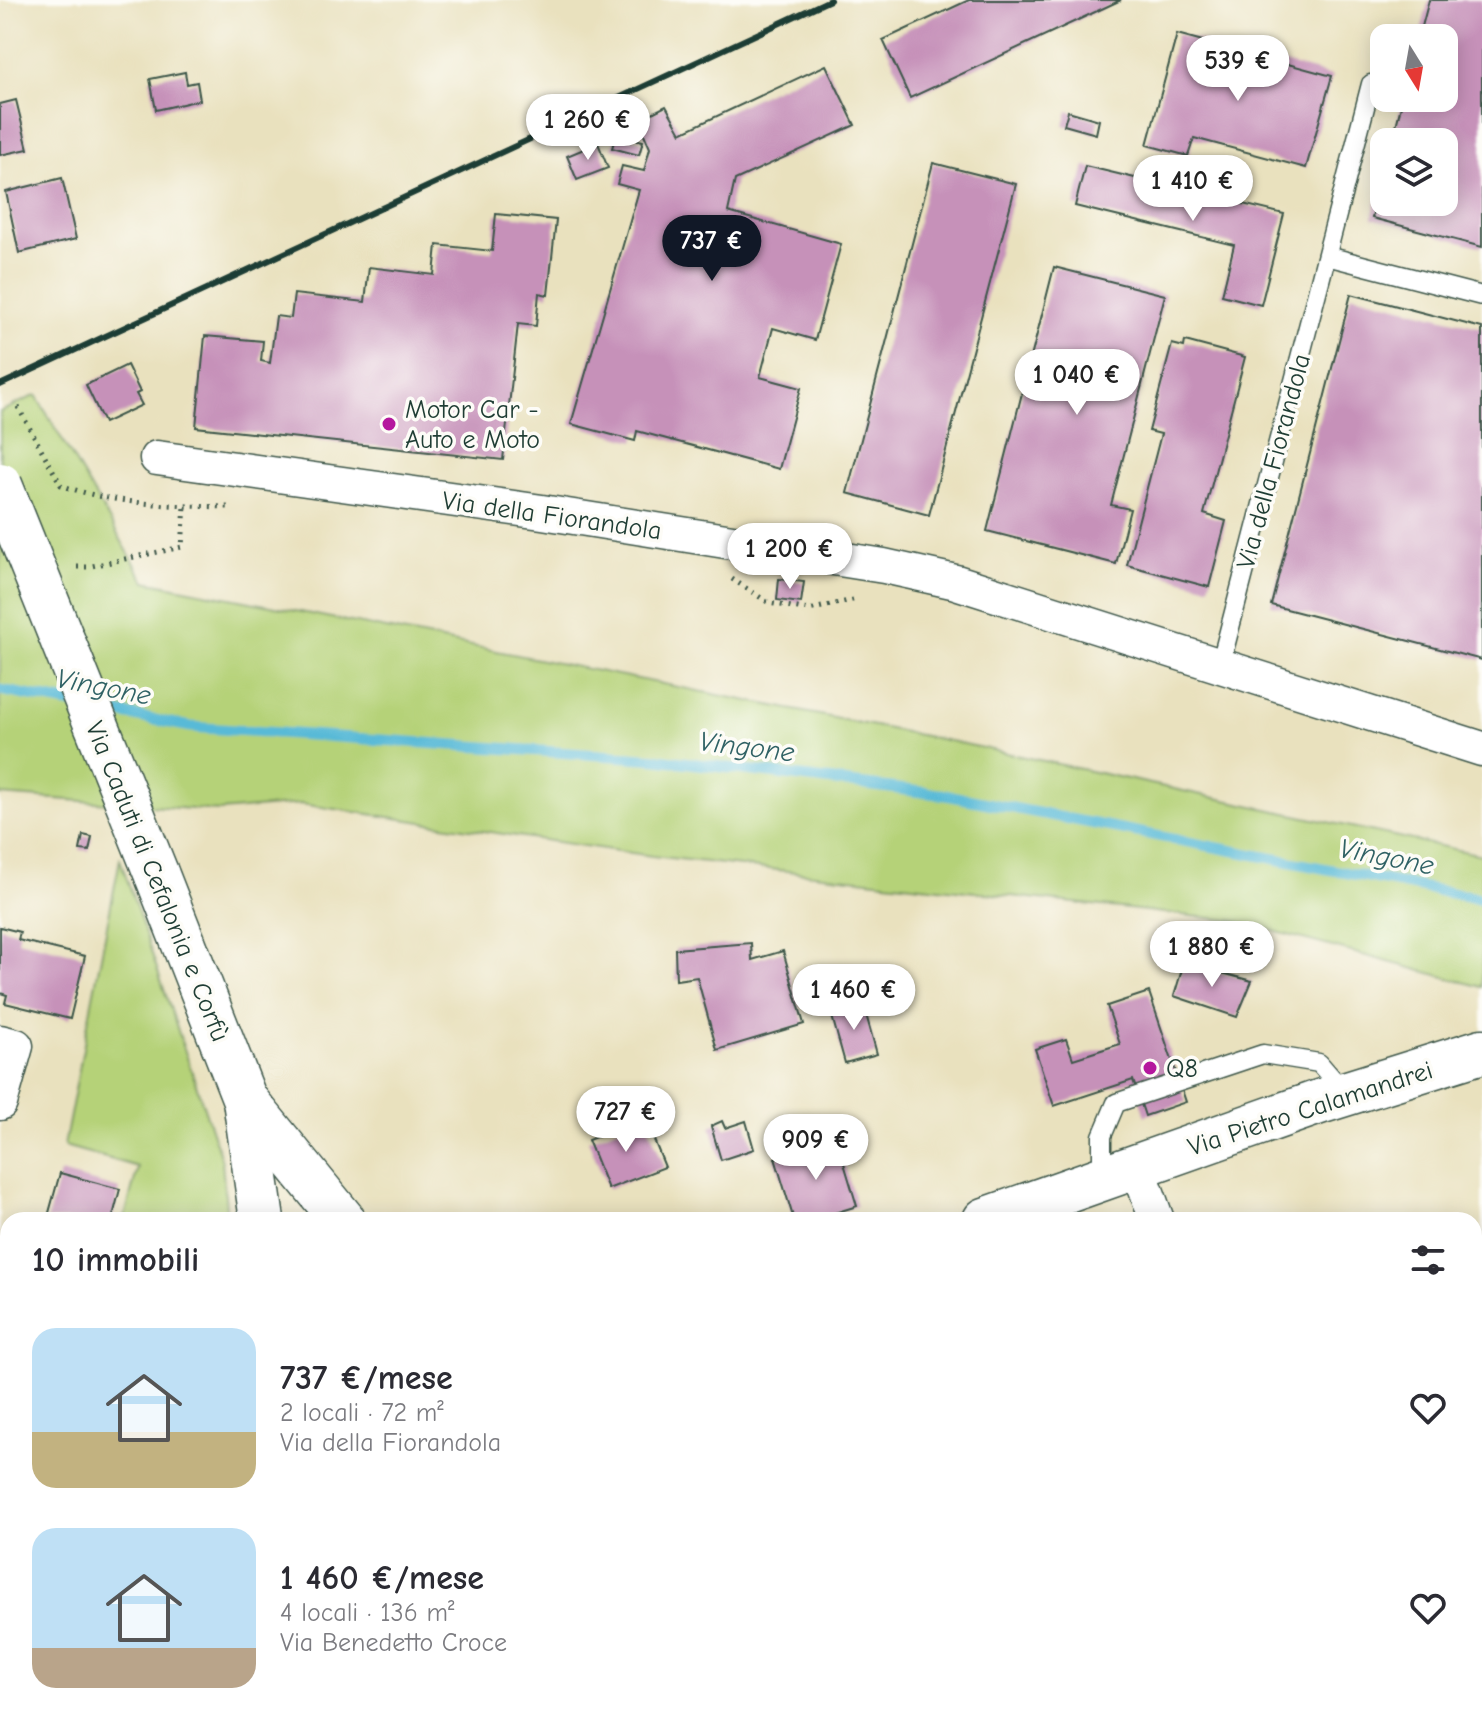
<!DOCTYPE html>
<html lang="it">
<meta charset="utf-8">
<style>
body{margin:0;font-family:"Comic Neue",sans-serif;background:#f7f7f7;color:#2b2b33;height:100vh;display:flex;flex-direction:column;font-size:30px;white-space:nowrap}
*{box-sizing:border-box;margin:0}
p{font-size:26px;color:#7c7c81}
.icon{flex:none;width:44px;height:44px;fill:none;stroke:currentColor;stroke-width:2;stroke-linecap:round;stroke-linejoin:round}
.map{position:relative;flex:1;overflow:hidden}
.drawer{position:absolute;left:0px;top:1212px;width:1482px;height:512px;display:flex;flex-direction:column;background:#fff;border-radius:24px 24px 0 0;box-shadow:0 4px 20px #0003}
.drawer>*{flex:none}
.needle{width:52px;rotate:169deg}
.tools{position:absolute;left:1370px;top:24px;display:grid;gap:16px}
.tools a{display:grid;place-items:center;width:88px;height:88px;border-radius:16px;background:#fff;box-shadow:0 4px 20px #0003;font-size:40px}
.price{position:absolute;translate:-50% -68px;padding:0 18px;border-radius:28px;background:#fff;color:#222;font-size:26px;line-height:52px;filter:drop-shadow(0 2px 4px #0008)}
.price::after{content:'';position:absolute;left:50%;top:48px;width:24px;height:18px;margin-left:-12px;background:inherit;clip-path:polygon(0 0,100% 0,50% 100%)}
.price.selected{background:#111827;color:#fff}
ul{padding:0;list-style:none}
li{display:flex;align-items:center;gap:24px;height:200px;padding:0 32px}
li span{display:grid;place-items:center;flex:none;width:224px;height:160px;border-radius:24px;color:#555}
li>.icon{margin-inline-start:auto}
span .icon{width:96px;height:96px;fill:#fffc;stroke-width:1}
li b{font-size:34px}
h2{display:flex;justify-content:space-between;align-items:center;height:96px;padding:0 32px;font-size:34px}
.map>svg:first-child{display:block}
.green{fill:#b5d278;stroke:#6a8856;stroke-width:2}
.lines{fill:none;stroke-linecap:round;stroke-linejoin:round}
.stream{stroke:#59bad7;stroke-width:11}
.building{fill:#c691b9}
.lane-casing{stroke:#3d5649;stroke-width:21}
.street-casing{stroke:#3d5649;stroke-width:37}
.secondary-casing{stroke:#3d5649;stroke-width:47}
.path{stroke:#3d5649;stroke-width:5;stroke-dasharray:2 6;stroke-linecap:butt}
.lane{stroke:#fff;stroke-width:18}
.street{stroke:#fff;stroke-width:34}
.secondary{stroke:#fff;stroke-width:44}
.rail{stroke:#1f3d34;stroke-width:6}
.secondary-bridge-casing{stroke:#3d5649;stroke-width:47;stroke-linecap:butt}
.secondary-bridge{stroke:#fff;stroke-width:44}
.poi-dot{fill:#b5179e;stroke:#fdfcf7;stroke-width:3}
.labels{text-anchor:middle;stroke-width:7;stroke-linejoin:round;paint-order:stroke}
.poi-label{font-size:26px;fill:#1f3d34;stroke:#fdfcf7;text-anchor:start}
.street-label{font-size:26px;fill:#1f3d34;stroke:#fdfcf7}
.water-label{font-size:28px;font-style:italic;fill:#306265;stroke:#fdfcf7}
</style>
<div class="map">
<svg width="1482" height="1724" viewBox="0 0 1482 1724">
<rect width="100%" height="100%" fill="#fdfcf7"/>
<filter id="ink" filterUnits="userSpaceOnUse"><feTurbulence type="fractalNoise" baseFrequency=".0125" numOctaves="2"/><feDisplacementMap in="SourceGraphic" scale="16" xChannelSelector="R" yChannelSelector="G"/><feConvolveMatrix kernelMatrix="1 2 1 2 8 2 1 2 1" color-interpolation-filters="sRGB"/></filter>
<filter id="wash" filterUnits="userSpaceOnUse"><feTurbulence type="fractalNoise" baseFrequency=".006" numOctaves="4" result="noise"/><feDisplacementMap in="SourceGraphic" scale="32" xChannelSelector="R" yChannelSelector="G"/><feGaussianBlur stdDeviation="1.8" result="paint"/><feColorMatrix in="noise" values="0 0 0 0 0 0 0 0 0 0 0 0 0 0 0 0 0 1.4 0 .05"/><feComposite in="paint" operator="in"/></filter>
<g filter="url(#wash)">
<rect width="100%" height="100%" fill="#e9e1be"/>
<!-- green -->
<g class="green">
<path d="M36,395L145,581L955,742L1482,855V987L1236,921L652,856L301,804L220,811L0,795V412Z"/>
<path d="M120,859L222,1161L227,1220H124L138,1167L64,1146Z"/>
<path d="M8,1365V1484L0,1487V1393Z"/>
<path d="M8,1624V1716H397L401,1724H0V1626Z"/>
</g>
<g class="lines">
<!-- stream -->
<g class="stream">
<path d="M0,690L78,705"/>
<path d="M103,710L191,727L658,759L946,795L1482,899"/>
</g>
</g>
<g id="blocks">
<!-- building -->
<g class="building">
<path d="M969,0H1121L910,98L883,40Z"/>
<path d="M1429,0H1482V247L1372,218L1383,175L1384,202H1444V142H1392L1403,98H1444V38H1419Z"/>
<path d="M1177,34L1332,76L1306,168L1194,138L1188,156L1147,145Z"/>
<path d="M826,65L855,125L735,180L728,212L841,244L815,340L773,328L760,377L801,388L779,469L637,431L635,441L571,424L639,190L617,184L622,166L644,171L650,148L638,120L666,106L681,133Z"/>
<path d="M185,72L187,84L197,82L200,100L156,110L150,79Z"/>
<path d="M16,100L28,149L0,155V104Z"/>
<path d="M1068,111L1099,120L1096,134L1064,125Z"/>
<path d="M616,135L643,141L639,155L612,148Z"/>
<path d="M598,143L608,168L577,180L567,156Z"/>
<path d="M933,163L1016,184L929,515L847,493Z"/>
<path d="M1085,166L1284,214L1261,305L1222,295L1234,245L1075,206Z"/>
<path d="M62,178L76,239L19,253L6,192Z"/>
<path d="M496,214L556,220L548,295L539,293L536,326L518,324L503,460L196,427L205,336L263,341L261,361L270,363L276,316L291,318L294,294L365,302L369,267L434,275L437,245L492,251Z"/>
<path d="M1054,267L1165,295L1111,505L1130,509L1116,564L987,531Z"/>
<path d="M1351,294L1482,328V660L1271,605Z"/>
<path d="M1185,341L1245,357L1204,514L1226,521L1209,587L1127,565L1161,434L1149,431L1172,344L1184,347Z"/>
<path d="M127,365L140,392L136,394L142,405L104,423L86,385Z"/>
<path d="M779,579L804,582L801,603L777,600Z"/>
<path d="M83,835L92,837L89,851L80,850Z"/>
<path d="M0,927L20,932L18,940L85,956L70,1019L5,1003L7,995L0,993Z"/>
<path d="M751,943L752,960L783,951L804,1024L717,1050L697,977L676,980L675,949Z"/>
<path d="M1184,963L1252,981L1237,1017L1174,996Z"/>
<path d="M1149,992L1186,1102L1145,1116L1133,1080L1054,1106L1035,1049L1066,1039L1073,1059L1120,1044L1107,1006Z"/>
<path d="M862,1000L877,1054L845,1063L830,1009Z"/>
<path d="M645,1118L665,1167L608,1189L588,1140Z"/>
<path d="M722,1121L725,1128L746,1121L754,1149L721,1160L711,1126Z"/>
<path d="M837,1140L857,1206L812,1220H794L775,1158Z"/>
<path d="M60,1173L120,1189L112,1220H47Z"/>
<path d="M1474,1439L1482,1461V1724H1427L1424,1716H1474Z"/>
<path d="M223,1716H239L242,1724H227Z"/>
</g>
</g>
</g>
<g filter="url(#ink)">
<use href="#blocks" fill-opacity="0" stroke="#3d5649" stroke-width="2"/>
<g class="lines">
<!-- lane casing -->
<g class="lane-casing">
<g id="lane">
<path d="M1327,256L1482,296"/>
<path d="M1220,666L1371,84"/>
<path d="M1102,1177V1136L1116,1103L1263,1054L1319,1063L1344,1092"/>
</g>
</g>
<!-- street casing -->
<g class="street-casing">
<g id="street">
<path d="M157,458L542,512L884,566L956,582L1482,749"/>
<path d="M0,1042L16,1046L0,1103"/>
<path d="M1137,1165L1157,1220"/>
<path d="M1321,1716L1323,1724"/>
<path d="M993,1724L1017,1716"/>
</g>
</g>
<!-- secondary casing -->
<g class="secondary-casing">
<g id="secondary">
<path d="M156,873L245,1100L262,1220"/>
<path d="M246,1101L343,1220"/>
<path d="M985,1220L1319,1102L1482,1051"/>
<path d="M0,1535L8,1532"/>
<path d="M0,1569L8,1568"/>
<path d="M436,1716L439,1724"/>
</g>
</g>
<!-- path -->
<g class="path">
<path d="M18,407L61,485C113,505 175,506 231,507"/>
<path d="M77,567H87L182,547L185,506"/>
<path d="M732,579L769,603L809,610L857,599"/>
<path d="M0,1622L8,1619"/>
<path d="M490,1716L491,1724"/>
<path d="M549,1716L552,1724"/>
<path d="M1248,1716L1251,1724"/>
<path d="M1215,1724L1240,1716"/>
</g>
<!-- lane -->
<use href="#lane" class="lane"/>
<!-- street -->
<use href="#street" class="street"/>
<!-- secondary -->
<use href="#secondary" class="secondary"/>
<!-- rail -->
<path class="rail" d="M0,385L830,0"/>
<!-- secondary-bridge casing -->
<g class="secondary-bridge-casing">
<path id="secondary-bridge" d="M0,485L156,873"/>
</g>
<!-- secondary-bridge -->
<use href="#secondary-bridge" class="secondary-bridge"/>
</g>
</g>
<!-- markers -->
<g class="poi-dot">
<circle cx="389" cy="424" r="8"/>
<circle cx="1150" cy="1068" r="8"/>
</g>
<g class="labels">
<!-- poi labels -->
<g class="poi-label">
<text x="405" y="418">Motor Car -<tspan x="405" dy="30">Auto e Moto</tspan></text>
<text x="1166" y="1077">Q8</text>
</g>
<!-- street labels -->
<g class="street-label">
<text transform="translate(1273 461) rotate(-75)" y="9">Via della Fiorandola</text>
<text transform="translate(552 515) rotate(8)" y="9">Via della Fiorandola</text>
<text transform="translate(158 881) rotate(68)" y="9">Via Caduti di Cefalonia e Corfù</text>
<text transform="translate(1310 1108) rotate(-18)" y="9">Via Pietro Calamandrei</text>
</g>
<!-- water labels -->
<g class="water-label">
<text transform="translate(104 686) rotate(11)" y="10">Vingone</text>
<text transform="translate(747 746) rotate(7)" y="10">Vingone</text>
<text transform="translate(1387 856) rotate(11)" y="10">Vingone</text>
</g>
</g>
</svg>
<div class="tools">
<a><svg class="needle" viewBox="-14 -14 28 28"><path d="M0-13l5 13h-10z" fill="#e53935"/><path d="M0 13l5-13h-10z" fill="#7c7c81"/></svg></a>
<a><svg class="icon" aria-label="layers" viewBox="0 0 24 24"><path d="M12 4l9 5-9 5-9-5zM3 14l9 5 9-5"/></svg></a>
</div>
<b class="price" style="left:1238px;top:103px">539 €</b>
<b class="price" style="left:588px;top:162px">1 260 €</b>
<b class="price" style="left:1193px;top:223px">1 410 €</b>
<b class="price selected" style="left:712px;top:283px">737 €</b>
<b class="price" style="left:1077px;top:417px">1 040 €</b>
<b class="price" style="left:790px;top:591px">1 200 €</b>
<b class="price" style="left:1212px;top:989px">1 880 €</b>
<b class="price" style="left:854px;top:1032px">1 460 €</b>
<b class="price" style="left:626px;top:1154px">727 €</b>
<b class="price" style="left:816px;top:1182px">909 €</b>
<section class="drawer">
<h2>10 immobili<svg class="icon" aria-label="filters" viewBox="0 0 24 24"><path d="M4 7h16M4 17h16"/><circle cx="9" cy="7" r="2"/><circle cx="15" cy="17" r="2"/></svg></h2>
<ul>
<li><span style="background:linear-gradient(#bfe0f5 65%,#c2b280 0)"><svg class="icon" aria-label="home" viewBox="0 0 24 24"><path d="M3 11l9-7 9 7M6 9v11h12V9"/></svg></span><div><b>737 €/mese</b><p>2 locali · 72 m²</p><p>Via della Fiorandola</p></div><svg class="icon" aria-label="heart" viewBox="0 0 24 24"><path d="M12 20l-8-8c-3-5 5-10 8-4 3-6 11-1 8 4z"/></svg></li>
<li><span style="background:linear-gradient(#bfe0f5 75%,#b9a48a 0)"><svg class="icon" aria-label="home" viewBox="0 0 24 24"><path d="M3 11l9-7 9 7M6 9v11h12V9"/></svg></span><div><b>1 460 €/mese</b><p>4 locali · 136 m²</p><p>Via Benedetto Croce</p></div><svg class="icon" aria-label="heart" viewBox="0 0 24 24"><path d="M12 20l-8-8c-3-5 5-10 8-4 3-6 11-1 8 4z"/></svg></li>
</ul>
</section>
</div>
